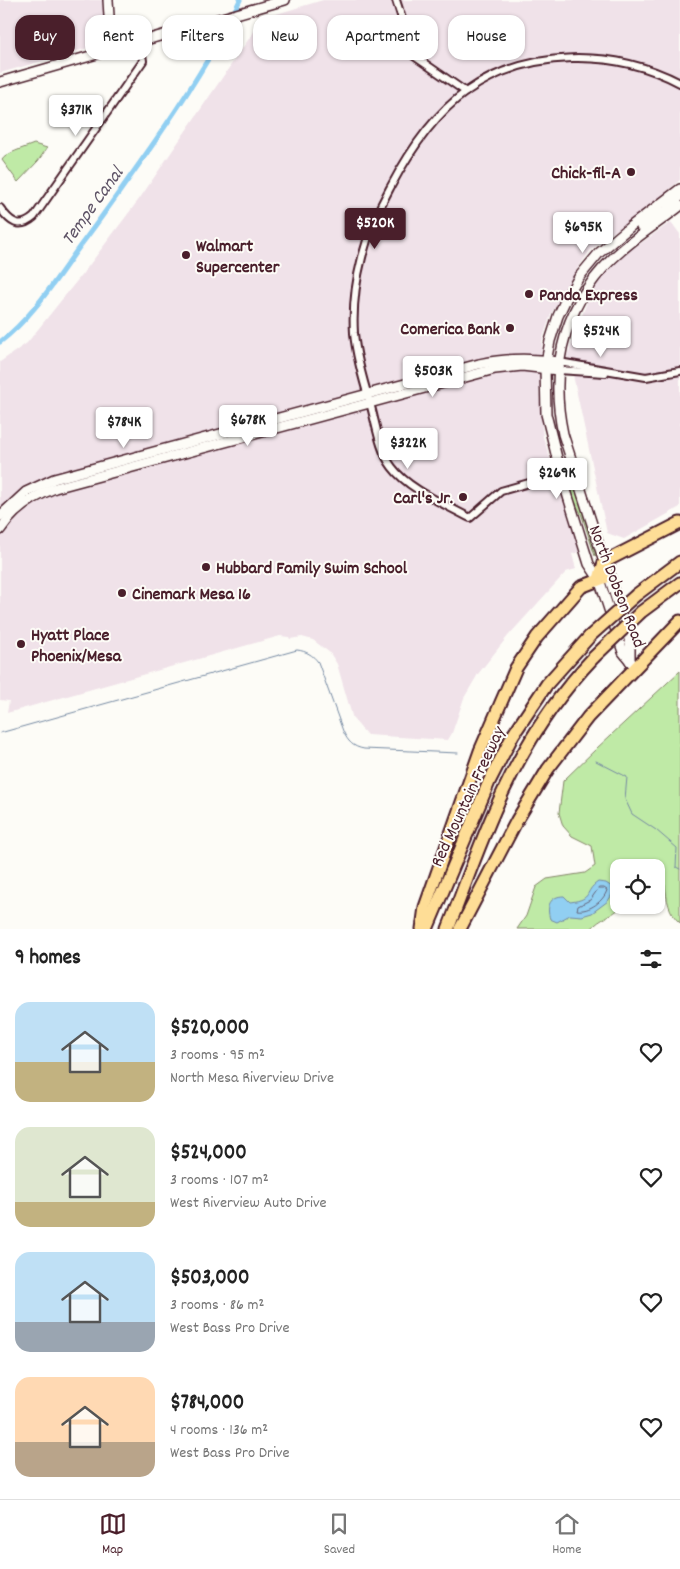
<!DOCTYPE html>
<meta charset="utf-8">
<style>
body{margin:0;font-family:Dekko,sans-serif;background:#f2f2f2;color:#222;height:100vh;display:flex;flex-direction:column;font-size:19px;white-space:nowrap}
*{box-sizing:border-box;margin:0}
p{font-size:16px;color:#767676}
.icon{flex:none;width:28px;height:28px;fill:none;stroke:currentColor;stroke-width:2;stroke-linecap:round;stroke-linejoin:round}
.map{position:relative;height:929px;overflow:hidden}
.sheet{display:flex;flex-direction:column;background:#fff;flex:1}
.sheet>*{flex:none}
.top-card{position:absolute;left:15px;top:15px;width:650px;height:45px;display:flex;gap:10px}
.fabs{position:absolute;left:610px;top:859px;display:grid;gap:10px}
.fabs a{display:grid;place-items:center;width:55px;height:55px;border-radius:10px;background:#fff;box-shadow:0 1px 4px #0004;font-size:25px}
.price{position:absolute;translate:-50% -42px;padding:0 11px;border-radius:5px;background:#fff;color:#222;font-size:16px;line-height:32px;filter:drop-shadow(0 1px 2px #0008)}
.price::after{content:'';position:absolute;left:50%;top:30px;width:15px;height:11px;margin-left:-8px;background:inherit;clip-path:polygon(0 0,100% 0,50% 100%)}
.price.current{background:#4a1f2b;color:#fff}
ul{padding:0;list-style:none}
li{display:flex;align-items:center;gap:15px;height:125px;padding:0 15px}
li span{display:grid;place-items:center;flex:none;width:140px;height:100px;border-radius:15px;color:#555}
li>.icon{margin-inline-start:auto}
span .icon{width:60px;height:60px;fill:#fffc;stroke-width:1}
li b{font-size:21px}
h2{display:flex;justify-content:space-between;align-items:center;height:60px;padding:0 15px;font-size:21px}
.pill{padding:0 18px;border-radius:15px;background:#fff;box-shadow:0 1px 4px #0004;font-size:18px;line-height:45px}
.pill.current{background:#4a1f2b;color:#fff}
.dock{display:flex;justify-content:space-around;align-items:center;height:70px;border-top:1px solid #e0e0e0;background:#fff;font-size:14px;color:#767676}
.dock a{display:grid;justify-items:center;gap:2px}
.dock .current{color:#4a1f2b}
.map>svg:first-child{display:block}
.built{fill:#f0e2e9}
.green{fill:#bfeaa6;stroke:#848468}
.water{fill:#91cff2;stroke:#7589a2}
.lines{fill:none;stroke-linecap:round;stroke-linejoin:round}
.shore{stroke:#66657b;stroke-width:1}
.stream{stroke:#7589a2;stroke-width:1}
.canal{stroke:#91cff2;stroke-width:5}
.street-casing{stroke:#4a1f2b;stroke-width:10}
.secondary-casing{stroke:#4a1f2b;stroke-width:12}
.highway-casing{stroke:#4a1f2b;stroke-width:15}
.street{stroke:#fdfcf7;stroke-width:6}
.secondary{stroke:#fdfcf7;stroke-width:9}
.highway{stroke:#fedd96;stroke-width:11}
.highway-bridge-casing{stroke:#4a1f2b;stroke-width:15;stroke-linecap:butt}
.highway-bridge{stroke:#fedd96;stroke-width:11}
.poi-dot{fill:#4a1f2b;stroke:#fdfcf7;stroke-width:2}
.labels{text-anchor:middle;stroke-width:4;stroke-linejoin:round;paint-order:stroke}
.poi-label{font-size:18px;font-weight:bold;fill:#4a1f2b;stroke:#fdfcf7;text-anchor:start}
.street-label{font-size:18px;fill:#4a1f2b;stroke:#fdfcf7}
.water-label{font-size:19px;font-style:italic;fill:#5f5467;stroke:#fdfcf7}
</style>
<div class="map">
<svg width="680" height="929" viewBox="0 0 680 929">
<rect width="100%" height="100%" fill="#fdfcf7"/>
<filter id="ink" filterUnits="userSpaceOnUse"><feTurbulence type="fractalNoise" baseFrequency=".02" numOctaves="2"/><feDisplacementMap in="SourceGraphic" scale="10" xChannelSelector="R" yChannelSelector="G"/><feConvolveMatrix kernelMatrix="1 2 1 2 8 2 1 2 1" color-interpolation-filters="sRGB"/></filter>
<g filter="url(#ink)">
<!-- built -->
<g class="built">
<path d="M0,0H102L104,38L102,44L0,73Z"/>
<path d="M323,0H680V180L651,205L604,239L590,251L577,269L551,314L542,341L539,393L543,437L558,482L579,552L572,554L576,569L566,572L508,636L478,674L464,698L452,733L448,740L367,735L353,719L337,664L330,653L313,640L302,637L290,639L289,637L280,636L7,713L9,701L0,700V362L27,343L84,272L140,198L263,18Z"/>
<path d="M671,222L680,234V507L624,539L607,533L570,361L567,356L590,294L600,279L624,255Z"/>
</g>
<!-- green -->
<g class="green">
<path d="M34,144L47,148L38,161L18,182L2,160C6,153 24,148 34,144Z"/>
<path d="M570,471L598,553L595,556L582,516L573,498L565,472Z"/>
<path d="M680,671V923C668,912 667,900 665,885L656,888V868H619V905H623C612,917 600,918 591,929H517L526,916L536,887L547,879L585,873L595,866L592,846L572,836L563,826L559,813L563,781L597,748Z"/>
</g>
<!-- water -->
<path class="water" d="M598,882L606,883L612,887L613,893L608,901L592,913L582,916L570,915L557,922L550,919C546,906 550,896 564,896L570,902C594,899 583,892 598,882Z"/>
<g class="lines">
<!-- shore -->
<path class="shore" d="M599,888H604L607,890C604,901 589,912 577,910L578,906L590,900Z"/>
<!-- stream -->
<g class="stream">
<path d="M0,733L297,650C306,651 313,655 318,662L343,731C348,742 353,747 364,749L458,753"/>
<path d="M596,761L627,777L625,799L632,814L656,830L677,848L676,867L680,869"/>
</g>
<!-- canal -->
<path class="canal" d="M0,342C33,317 56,279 80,246C105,213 128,180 151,147C184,99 215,52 240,0"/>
<!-- street casing -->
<g class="street-casing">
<g id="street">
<path d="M396,0L414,56L466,92"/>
<path d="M0,208C10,222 19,230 34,217L143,61L140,41"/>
<path d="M559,362L646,377L680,371"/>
<path d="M558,370L605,373"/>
<path d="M561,474L501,491L470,518C445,504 409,490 392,467C379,450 376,423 370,403C363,380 356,356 354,333C351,283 366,231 390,188C409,152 433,115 467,91C529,48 615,49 680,83"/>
</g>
</g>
<!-- secondary casing -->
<g class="secondary-casing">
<g id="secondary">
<path d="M108,0L110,33L115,49"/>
<path d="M0,82L285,0"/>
<path d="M666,216L668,206L680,197"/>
<path d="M641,227L659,213V205"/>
<path d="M0,516L26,492L54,479L479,364C506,358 531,358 559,362"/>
<path d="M0,530C14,509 32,497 55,488L495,369L522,366L558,370"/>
<path d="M630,661V642L563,434C548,364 566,297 622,250C640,234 661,221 680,206"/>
<path d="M635,667L623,652L599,579L589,564L561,474L546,414L545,368L550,341L558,316L566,299L579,277L599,253L631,226L680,189"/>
</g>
</g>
<!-- highway casing -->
<g class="highway-casing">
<g id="highway">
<path d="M599,579L604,562L680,523"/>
<path d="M636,595L680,562"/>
<path d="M641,612L680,583"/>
<path d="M422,929L425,907L480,751L516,668L537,637L581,587L609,576"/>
<path d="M427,929L489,782L513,735L547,684L590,636"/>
<path d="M448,929C466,883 482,836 503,792C526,743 557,696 594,657"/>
<path d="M460,929L517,820L548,769L588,717L680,621"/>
</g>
</g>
<!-- street -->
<use href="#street" class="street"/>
<!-- secondary -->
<use href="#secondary" class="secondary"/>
<!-- highway -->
<use href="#highway" class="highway"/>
<!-- highway-bridge casing -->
<g class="highway-bridge-casing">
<g id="highway-bridge">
<path d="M590,636L636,595"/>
<path d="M594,657L641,612"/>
</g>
</g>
<!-- highway-bridge -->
<use href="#highway-bridge" class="highway-bridge"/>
</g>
</g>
<!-- markers -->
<g class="poi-dot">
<circle cx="631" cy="172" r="5"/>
<circle cx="186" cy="255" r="5"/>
<circle cx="529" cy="294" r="5"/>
<circle cx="510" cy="328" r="5"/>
<circle cx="463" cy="497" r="5"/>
<circle cx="206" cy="567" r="5"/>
<circle cx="122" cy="593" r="5"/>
<circle cx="21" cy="644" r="5"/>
</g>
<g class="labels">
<!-- poi labels -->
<g class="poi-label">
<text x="621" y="178" text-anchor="end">Chick-fil-A</text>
<text x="196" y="251">Walmart<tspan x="196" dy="21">Supercenter</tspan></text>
<text x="539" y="300">Panda Express</text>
<text x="500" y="334" text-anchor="end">Comerica Bank</text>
<text x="453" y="503" text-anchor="end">Carl's Jr.</text>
<text x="216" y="573">Hubbard Family Swim School</text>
<text x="132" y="599">Cinemark Mesa 16</text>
<text x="31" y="640">Hyatt Place<tspan x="31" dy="21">Phoenix/Mesa</tspan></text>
</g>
<!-- street labels -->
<g class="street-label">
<text transform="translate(618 586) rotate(69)" y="6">North Dobson Road</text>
<text transform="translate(467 796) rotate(-65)" y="6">Red Mountain Freeway</text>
</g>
<!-- water labels -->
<g class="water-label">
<text transform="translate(91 205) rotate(-54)" y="7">Tempe Canal</text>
</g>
</g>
</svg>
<div class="fabs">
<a><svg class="icon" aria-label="locate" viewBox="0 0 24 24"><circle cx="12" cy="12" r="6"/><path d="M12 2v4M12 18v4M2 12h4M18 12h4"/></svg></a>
</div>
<b class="price" style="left:76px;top:137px">$371K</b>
<b class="price current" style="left:375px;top:250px">$520K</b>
<b class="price" style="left:583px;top:254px">$695K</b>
<b class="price" style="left:601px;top:358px">$524K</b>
<b class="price" style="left:433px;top:398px">$503K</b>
<b class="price" style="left:248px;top:447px">$678K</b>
<b class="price" style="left:124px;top:449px">$784K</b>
<b class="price" style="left:408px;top:470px">$322K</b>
<b class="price" style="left:557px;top:500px">$269K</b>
<div class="top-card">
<a class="pill current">Buy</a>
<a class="pill">Rent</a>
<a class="pill">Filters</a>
<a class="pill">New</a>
<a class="pill">Apartment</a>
<a class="pill">House</a>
</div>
</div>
<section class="sheet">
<h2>9 homes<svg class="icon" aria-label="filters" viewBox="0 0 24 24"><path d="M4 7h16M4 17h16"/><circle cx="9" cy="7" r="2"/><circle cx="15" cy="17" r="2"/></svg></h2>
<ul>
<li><span style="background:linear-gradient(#bfe0f5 60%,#c2b280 0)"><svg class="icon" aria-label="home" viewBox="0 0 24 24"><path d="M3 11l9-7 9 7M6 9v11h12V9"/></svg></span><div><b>$520,000</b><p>3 rooms · 95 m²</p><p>North Mesa Riverview Drive</p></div><svg class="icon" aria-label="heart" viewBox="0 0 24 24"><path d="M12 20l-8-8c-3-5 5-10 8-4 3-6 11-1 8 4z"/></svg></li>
<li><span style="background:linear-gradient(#dfe7d0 75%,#c2b280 0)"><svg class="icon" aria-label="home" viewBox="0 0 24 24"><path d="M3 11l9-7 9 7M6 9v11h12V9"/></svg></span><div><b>$524,000</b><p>3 rooms · 107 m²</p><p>West Riverview Auto Drive</p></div><svg class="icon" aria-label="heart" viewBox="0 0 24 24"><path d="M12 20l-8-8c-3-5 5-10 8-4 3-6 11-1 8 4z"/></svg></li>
<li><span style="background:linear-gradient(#bfe0f5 70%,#9aa5b1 0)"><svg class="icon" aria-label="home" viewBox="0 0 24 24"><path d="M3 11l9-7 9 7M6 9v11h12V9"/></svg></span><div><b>$503,000</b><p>3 rooms · 86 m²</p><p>West Bass Pro Drive</p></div><svg class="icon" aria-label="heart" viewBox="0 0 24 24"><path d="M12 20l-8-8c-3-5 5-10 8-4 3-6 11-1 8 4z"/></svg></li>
<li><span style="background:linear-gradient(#ffd9b3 65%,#b9a48a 0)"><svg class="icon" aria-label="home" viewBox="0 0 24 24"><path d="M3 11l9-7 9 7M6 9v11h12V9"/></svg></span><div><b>$784,000</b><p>4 rooms · 136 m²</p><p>West Bass Pro Drive</p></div><svg class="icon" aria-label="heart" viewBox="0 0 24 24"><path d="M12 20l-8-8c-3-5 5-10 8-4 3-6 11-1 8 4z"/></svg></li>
</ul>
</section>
<nav class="dock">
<a class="current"><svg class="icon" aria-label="map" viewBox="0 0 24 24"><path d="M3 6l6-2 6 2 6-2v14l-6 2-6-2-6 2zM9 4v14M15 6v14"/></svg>Map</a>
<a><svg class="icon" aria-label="saved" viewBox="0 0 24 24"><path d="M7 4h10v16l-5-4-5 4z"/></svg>Saved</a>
<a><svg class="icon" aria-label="home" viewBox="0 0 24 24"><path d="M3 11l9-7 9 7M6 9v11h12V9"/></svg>Home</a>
</nav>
